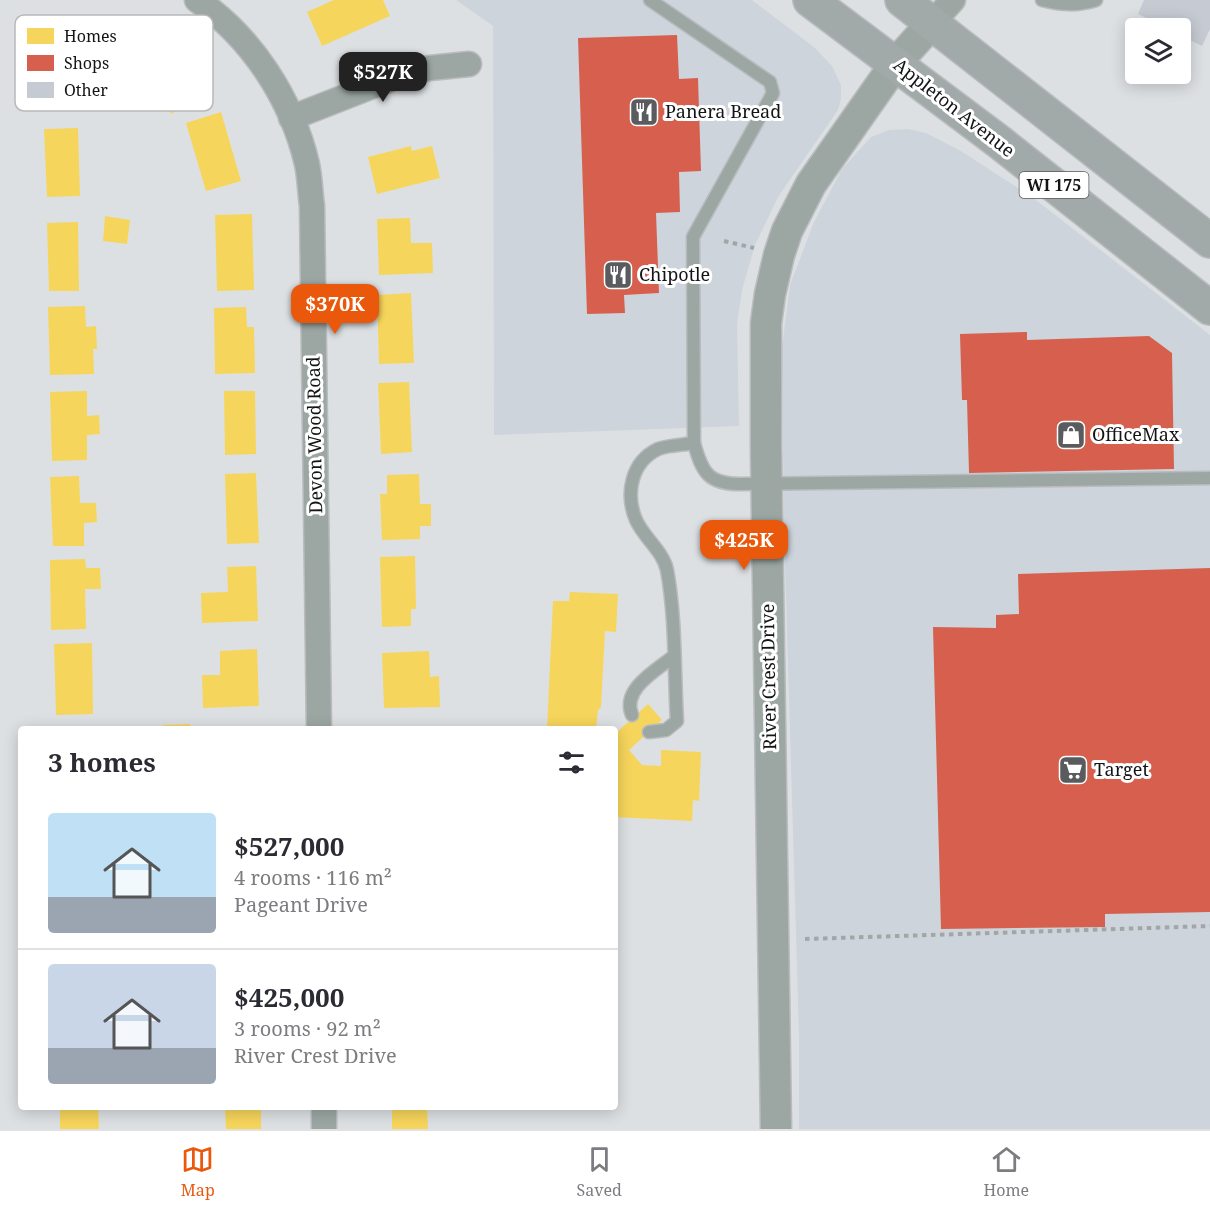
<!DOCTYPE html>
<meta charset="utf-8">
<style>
body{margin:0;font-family:"Noto Serif",serif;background:#f2f2f3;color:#2b2b33;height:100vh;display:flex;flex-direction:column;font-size:22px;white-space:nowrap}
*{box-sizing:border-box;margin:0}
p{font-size:20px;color:#7c7c81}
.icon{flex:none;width:33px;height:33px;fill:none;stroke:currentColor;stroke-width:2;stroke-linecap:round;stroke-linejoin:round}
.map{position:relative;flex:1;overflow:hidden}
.sheet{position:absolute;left:18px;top:726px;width:600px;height:384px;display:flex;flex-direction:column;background:#fff;border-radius:6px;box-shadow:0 3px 15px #0003}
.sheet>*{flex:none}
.controls{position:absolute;left:1125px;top:18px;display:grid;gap:12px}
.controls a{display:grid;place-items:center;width:66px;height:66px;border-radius:6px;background:#fff;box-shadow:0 3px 15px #0003;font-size:30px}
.price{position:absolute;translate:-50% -51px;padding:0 14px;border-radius:12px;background:#ea580c;color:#fff;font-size:20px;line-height:39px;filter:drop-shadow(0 2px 3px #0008)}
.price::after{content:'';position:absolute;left:50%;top:36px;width:18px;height:14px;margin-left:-9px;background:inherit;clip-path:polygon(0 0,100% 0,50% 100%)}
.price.current{background:#222;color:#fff}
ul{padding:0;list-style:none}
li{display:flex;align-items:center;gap:18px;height:150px;padding:0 30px}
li+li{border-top:2px solid #e1e1e2}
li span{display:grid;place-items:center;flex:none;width:168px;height:120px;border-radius:6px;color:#555}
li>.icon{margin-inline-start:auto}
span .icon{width:72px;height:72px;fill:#fffc;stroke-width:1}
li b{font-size:26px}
h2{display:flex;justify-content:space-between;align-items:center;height:72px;padding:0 30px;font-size:26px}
.tabs{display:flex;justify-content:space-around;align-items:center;height:84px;border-top:2px solid #e1e1e2;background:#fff;font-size:16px;color:#7c7c81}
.tabs a{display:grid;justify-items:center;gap:3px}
.tabs .current{color:#ea580c}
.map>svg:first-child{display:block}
.built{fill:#ced4dc}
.homes{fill:#f6d55c}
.shops{fill:#d6604d}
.building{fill:#c5cad3}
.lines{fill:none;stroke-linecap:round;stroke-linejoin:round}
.service-casing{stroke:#b9bbbd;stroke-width:15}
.minor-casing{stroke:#b9bbbd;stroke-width:27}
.tertiary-casing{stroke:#b9bbbd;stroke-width:33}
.primary-casing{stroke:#b9bbbd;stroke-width:36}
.path{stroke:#a1a7a7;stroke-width:4;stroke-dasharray:4.5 4.5;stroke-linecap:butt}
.service{stroke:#9ca7a4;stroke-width:12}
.minor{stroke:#9ca7a4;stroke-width:24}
.tertiary{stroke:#9ca7a4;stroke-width:30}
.primary{stroke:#a1aaa9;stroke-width:33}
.labels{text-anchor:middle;stroke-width:6;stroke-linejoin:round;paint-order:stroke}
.shield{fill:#fff;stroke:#5a5a5c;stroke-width:1.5}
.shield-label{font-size:16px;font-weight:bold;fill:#131416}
.street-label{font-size:18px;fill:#131416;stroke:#fff}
.poi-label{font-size:18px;fill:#131416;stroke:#fff;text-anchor:start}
.key{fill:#fff;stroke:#b8b8b9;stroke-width:1.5}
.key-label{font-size:16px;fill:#131416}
</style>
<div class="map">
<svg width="1210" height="1129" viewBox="0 0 1210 1129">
<rect width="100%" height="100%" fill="#dde0e3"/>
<!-- built -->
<g class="built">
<path d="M456,0H752L815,48L832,66L841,85V99L838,110L778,197L755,245L742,290L737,324L739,426L494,435L493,26Z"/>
<path d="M908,129L926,133L961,151L1032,197L1210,335V1129H799V1036L784,527L782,348L790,285L814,222L842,169L871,137L889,130Z"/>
</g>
<!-- homes -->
<g class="homes">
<path d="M334,0H383L390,16L322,46L307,12Z"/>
<path d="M140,42L195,86L172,114L117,70Z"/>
<path d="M221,112L241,181L206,191L186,123Z"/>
<path d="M78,128L80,196L47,197L44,129Z"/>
<path d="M411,146L412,151L432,146L440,178L377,194L368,157Z"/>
<path d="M252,214L254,290L217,291L215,215Z"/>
<path d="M105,216L130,220L127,244L103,241Z"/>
<path d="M410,218L411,243H432L433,273L379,275L377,219Z"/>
<path d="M78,222L79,291H49L47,223Z"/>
<path d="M411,293L414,363L379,364L377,295Z"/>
<path d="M85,306L86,327L96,326L97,349H93L94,374L50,375L48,307Z"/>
<path d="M246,307L247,327H254L255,373L215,374L214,308Z"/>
<path d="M409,382L412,452L381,454L378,383Z"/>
<path d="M87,391V416L99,415L100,434L87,435V460L52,461L50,392Z"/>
<path d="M224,391H255L256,454L225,455Z"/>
<path d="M256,473L259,543L227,544L225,474Z"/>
<path d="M419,474L420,504H431V526H420V539L382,540L380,494H387V475Z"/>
<path d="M79,476L80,503H96L97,522L84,523V546H53L50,477Z"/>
<path d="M415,556L416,609H411V626L382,627L380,557Z"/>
<path d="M85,559L86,568H100L101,589H85L86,629L51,630L50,560Z"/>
<path d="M256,566L258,621L202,623L201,593L228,592L227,567Z"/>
<path d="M570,592L618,594L616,632L605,631L601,707L598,710L596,729H547L553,601H569Z"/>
<path d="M92,643L93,714L56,715L54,644Z"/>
<path d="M257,649L259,706L203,708L202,675H220V651Z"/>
<path d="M429,651L430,677L439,676L440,707L384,708L382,653Z"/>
<path d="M648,704L662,720L629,750L642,765L661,766V750L701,752L699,801L693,800L692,821L615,817V734Z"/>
<path d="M190,724V729H163V725Z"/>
<path d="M60,1107H98L99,1129H60Z"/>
<path d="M225,1107H261V1129H226Z"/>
<path d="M392,1107H427L428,1129H392Z"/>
</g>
<!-- shops -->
<g class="shops">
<path d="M677,35L679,79L698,78L701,171L679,172L680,212L656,213L659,293L624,295L625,313L587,314L578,38Z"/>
<path d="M1027,332V340L1149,336L1172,353L1174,469L969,473L967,400H962L960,334Z"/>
<path d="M1210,568V912L1105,914V927L941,929L933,627L996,628V615L1019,614L1018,574Z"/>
</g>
<!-- building -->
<path class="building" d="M1144,0H1210V29L1202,46L1180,35V28H1167L1138,14Z"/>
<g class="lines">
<!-- service casing -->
<g class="service-casing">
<g id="service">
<path d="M650,0L770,82L773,93L693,237L694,443C702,472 708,484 740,484L1210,478"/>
<path d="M1042,0C1061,5 1077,6 1096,0"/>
<path d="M632,715C621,689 657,670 674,656"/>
<path d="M649,732L666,730L677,721C674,671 676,619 667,570C663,551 644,538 636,520C625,494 631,462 658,449C669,445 683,445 694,443"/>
</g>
</g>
<!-- minor casing -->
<g class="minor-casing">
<g id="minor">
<path d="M197,0C252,37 292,100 307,164C310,178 310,192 312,206L319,729"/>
<path d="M933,22L953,0"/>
<path d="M291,118L406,73L430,68L469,64"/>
<path d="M324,1107V1129"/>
</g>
</g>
<!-- tertiary casing -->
<g class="tertiary-casing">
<path id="tertiary" d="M776,1129L766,449V323L770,294L779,255L787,231L811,184L896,63L933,22"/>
</g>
<!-- primary casing -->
<g class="primary-casing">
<g id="primary">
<path d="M810,0L998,141L1210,308"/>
<path d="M902,0L1210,241"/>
</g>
</g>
<!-- path -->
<g class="path">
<path d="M724,241L754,248"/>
<path d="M805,939L1210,926"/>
</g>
<!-- service -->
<use href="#service" class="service"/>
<!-- minor -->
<use href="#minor" class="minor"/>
<!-- tertiary -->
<use href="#tertiary" class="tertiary"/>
<!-- primary -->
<use href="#primary" class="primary"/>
</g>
<!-- icons -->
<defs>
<g id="restaurant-square" transform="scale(1.5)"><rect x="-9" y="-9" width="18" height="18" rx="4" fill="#5a5b5e" stroke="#fff"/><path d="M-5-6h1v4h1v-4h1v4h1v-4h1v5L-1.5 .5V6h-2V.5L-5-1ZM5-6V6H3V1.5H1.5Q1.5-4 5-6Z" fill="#fff"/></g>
<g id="shop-square" transform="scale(1.5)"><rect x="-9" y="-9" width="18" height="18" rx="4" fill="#5a5b5e" stroke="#fff"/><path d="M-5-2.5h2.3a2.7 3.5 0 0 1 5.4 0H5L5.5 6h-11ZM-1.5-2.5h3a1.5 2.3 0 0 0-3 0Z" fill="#fff"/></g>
<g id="supermarket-square" transform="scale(1.5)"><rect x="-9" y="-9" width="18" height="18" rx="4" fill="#5a5b5e" stroke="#fff"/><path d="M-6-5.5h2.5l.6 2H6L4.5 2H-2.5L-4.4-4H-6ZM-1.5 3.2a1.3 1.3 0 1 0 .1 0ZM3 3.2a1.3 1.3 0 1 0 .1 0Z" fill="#fff"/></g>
</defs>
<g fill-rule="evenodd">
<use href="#restaurant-square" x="644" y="112"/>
<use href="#restaurant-square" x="618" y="275"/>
<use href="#shop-square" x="1071" y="435"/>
<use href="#supermarket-square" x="1073" y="770"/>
</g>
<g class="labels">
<!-- shield labels -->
<rect class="shield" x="1019.5" y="172" width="69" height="26" rx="4.5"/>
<g class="shield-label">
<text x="1054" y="191">WI 175</text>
</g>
<!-- street labels -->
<g class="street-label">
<text transform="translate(954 108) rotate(38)" y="6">Appleton Avenue</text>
<text transform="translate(315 435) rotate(-91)" y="6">Devon Wood Road</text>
<text transform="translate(769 677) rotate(-91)" y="6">River Crest Drive</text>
</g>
<!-- poi labels -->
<g class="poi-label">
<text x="665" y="118">Panera Bread</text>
<text x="639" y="281">Chipotle</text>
<text x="1092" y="441">OfficeMax</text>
<text x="1094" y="776">Target</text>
</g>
</g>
<!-- legend -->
<rect x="15" y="15" width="198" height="96" rx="9" class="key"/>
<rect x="27" y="28" width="27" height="16" fill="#f6d55c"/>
<rect x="27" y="55" width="27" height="16" fill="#d6604d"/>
<rect x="27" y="82" width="27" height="16" fill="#c5cad3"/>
<g class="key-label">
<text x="64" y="42">Homes</text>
<text x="64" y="69">Shops</text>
<text x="64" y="96">Other</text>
</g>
</svg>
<div class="controls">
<a><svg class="icon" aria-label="layers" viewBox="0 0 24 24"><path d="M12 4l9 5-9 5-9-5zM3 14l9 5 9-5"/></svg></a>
</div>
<b class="price current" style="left:383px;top:103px">$527K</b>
<b class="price" style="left:335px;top:335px">$370K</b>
<b class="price" style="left:744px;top:571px">$425K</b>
<section class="sheet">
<h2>3 homes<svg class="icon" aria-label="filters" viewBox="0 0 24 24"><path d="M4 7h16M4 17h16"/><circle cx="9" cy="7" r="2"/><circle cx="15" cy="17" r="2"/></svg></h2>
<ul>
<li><span style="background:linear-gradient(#bfe0f5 70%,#9aa5b1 0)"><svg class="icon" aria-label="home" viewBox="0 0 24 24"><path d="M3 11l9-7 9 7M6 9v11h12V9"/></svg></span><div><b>$527,000</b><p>4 rooms · 116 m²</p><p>Pageant Drive</p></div></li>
<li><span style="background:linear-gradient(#c9d6e8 70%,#9aa5b1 0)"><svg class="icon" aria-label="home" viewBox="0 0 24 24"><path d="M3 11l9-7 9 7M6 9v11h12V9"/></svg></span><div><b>$425,000</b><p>3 rooms · 92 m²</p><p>River Crest Drive</p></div></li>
</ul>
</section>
</div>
<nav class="tabs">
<a class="current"><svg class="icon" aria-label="map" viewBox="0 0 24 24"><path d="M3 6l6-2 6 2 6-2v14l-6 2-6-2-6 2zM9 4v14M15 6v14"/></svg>Map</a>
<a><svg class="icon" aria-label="saved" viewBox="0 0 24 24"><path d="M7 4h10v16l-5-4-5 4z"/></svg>Saved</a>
<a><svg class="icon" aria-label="home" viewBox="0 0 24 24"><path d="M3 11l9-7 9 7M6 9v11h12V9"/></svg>Home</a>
</nav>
